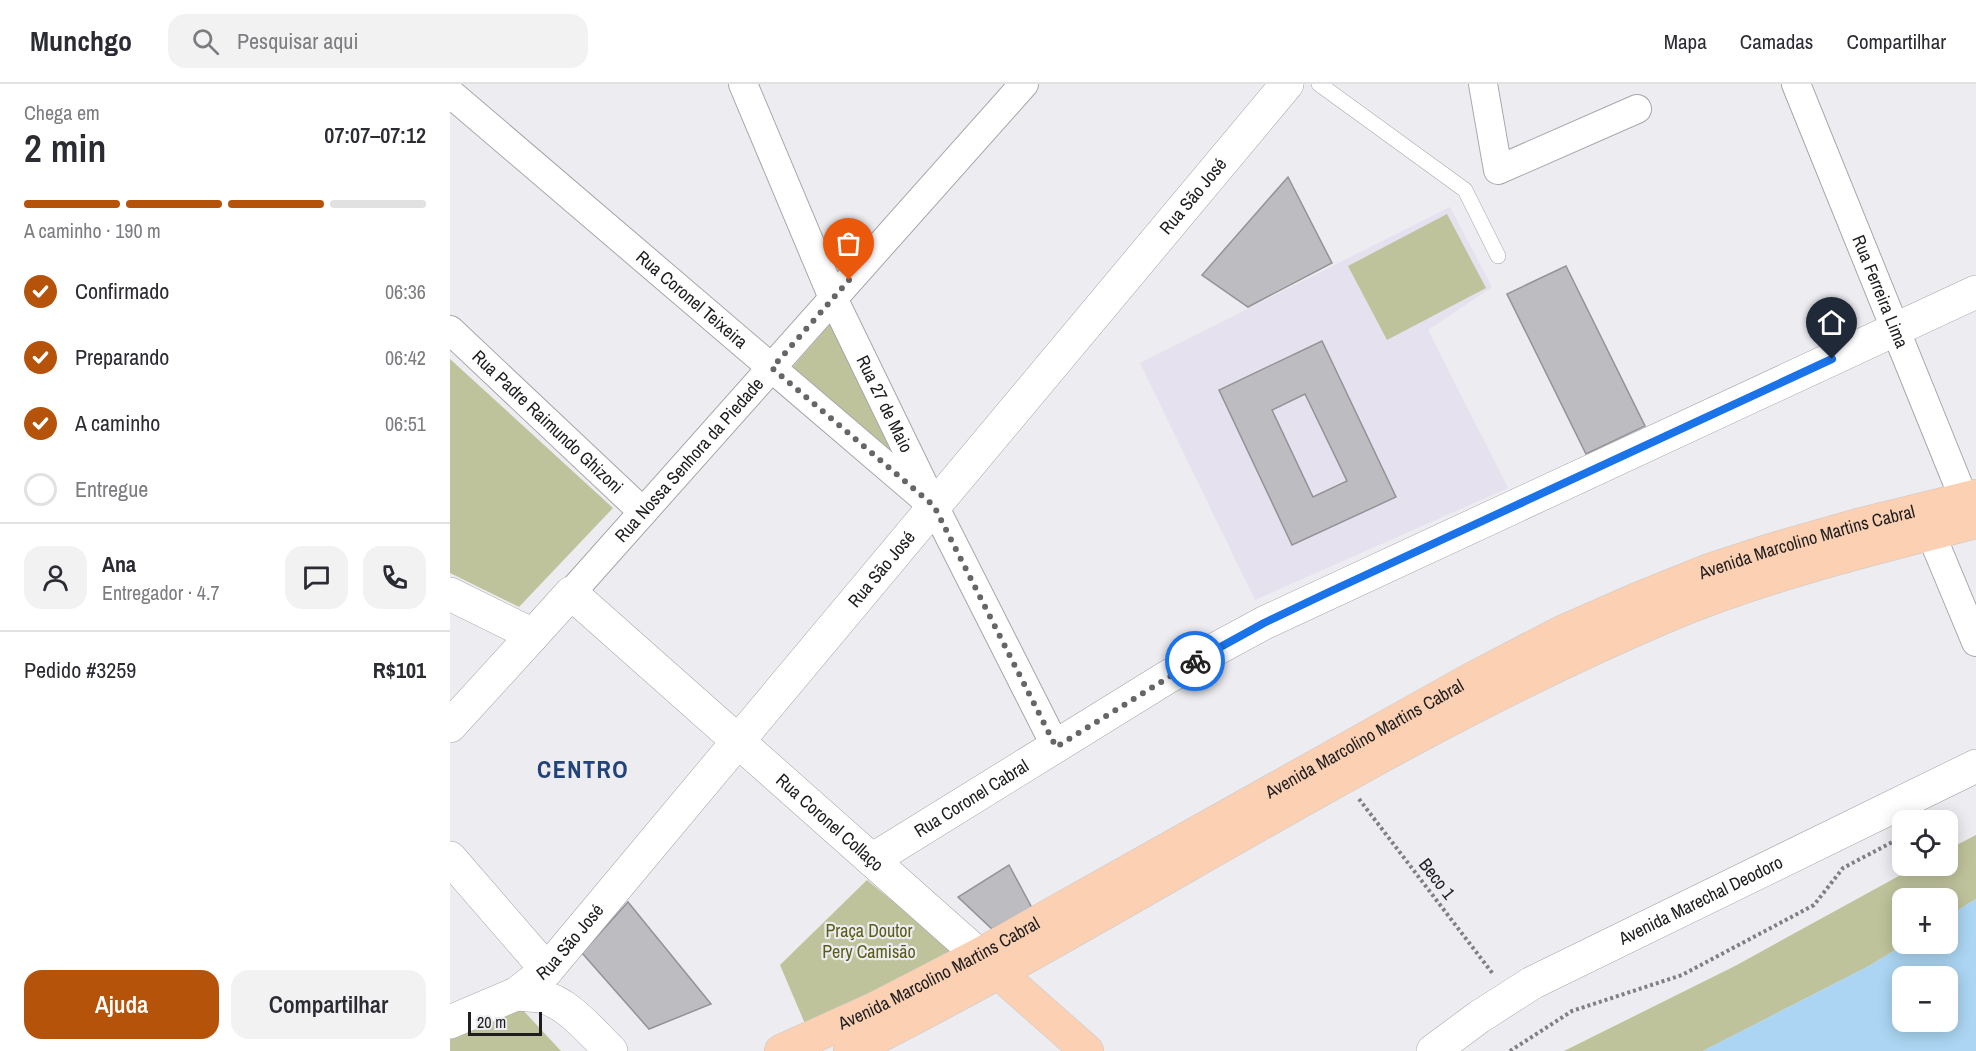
<!DOCTYPE html>
<html lang="pt">
<meta charset="utf-8">
<style>
:root{--surface:#fff;--page:#f2f2f3;--text:#2b2b33;--muted:#7c7c81;--line:#e1e1e2;--accent:#b45309}
body{margin:0;font-family:"Archivo Narrow",sans-serif;background:var(--page);color:var(--text);height:100vh;display:flex;flex-direction:column;font-size:22px;white-space:nowrap}
*{box-sizing:border-box;margin:0}
p{font-size:20px;color:var(--muted)}
.icon{flex:none;width:33px;height:33px;fill:none;stroke:currentColor;stroke-width:2;stroke-linecap:round;stroke-linejoin:round}
.map{position:relative;flex:1;overflow:hidden}
.details{display:flex;flex-direction:column;background:var(--surface);width:450px}
.details>*{flex:none}
.fabs{position:absolute;left:1442px;top:726px;display:grid;gap:12px}
.fabs a{display:grid;place-items:center;width:66px;height:66px;border-radius:12px;background:var(--surface);box-shadow:0 3px 15px #0003;font-size:30px}
.scale{position:absolute;left:18px;bottom:15px;width:74px;box-sizing:border-box;padding-left:6px;border:3px solid #1e1e20;border-top:0;font-size:16px;line-height:21px;white-space:nowrap;color:#1e1e20;-webkit-text-stroke:4px #edecf1;paint-order:stroke}
.pin{position:absolute;display:grid;place-items:center;width:51px;height:51px;color:#fff;margin:-62px -26px;border-radius:50% 50% 50% 0;rotate:-45deg;box-shadow:0 0 6px #0007}
.pin .icon{rotate:45deg}
.courier{position:absolute;display:grid;place-items:center;width:60px;height:60px;margin:-30px;border:4px solid #1a73e8;border-radius:50%;background:#fff;color:#222;box-shadow:0 2px 8px #0007}
.summary em{font-style:normal;font-weight:600}
.summary div{display:flex;flex-direction:column-reverse}
.summary{display:flex;align-items:center;justify-content:space-between;height:102px;padding:0 24px}
h1{font-size:39px;font-weight:600;line-height:45px}
.bar{display:grid;grid-template-columns:repeat(4,1fr);gap:9px 6px;align-content:center;height:72px;padding:0 24px}
.bar i{height:8px;border-radius:4px;background:var(--line)}
.bar .current{background:var(--accent)}
.bar p{grid-column:span 4}
.line{display:flex;align-items:center;gap:15px;padding:0 24px;border-top:2px solid var(--line)}
.line div{flex:1}
.round{display:grid;place-items:center;flex:none;width:63px;height:63px;border-radius:18px;background:var(--page)}
ol{padding:0 24px;list-style:none}
li{display:flex;align-items:center;gap:18px;height:66px}
li p{margin-inline-start:auto}
li .icon{padding:6px;border-radius:50%;background:var(--accent);color:#fff;stroke-width:4}
li:last-child{color:var(--muted)}
li i{width:33px;height:33px;border:3px solid var(--line);border-radius:50%}
.action{display:flex;gap:12px;margin-top:auto;padding:12px 24px}
.action a{flex:1;height:69px;border-radius:18px;background:var(--accent);color:#fff;font-size:24px;font-weight:600;line-height:69px;text-align:center}
.action a+a{background:var(--page);color:var(--text)}
header{display:flex;align-items:center;gap:36px;box-sizing:border-box;height:84px;padding:0 30px;background:var(--surface);border-bottom:2px solid var(--line)}
header strong{font-size:28px}
nav{display:flex;gap:33px;margin-inline-start:auto;font-size:21px}
.search{width:420px;height:54px;background:var(--page);display:flex;align-items:center;gap:15px;box-sizing:border-box;padding:0 21px;border-radius:18px;color:var(--muted);font-size:22px}
main{display:flex;flex:1;min-height:0}
.map>svg:first-child{display:block}
.built{fill:#e5e1ee}
.green{fill:#bfc39b}
.water{fill:#abd5f2;fill-rule:evenodd}
.building{fill:#bdbcc1;stroke:#939297;stroke-width:1.5;fill-rule:evenodd}
.lines{fill:none;stroke-linecap:round;stroke-linejoin:round}
.service-casing{stroke:#a7a6ab;stroke-width:16}
.minor-casing{stroke:#a7a6ab;stroke-width:30}
.tertiary-casing{stroke:#a7a6ab;stroke-width:34}
.secondary-casing{stroke:#a7a6ab;stroke-width:34}
.primary-casing{stroke:#c9c9c9;stroke-width:34}
.path{stroke:#807f83;stroke-width:4;stroke-dasharray:3 3;stroke-linecap:butt}
.service{stroke:#fff;stroke-width:15}
.minor{stroke:#fff;stroke-width:28}
.tertiary{stroke:#fff;stroke-width:33}
.secondary{stroke:#fff;stroke-width:33}
.primary{stroke:#fbd0b3;stroke-width:33}
.done{stroke:#666669;stroke-width:6;stroke-dasharray:0 10.8}
.route{stroke:#1a73e8;stroke-width:8}
.labels{text-anchor:middle;stroke-width:4.5;stroke-linejoin:round;paint-order:stroke}
.street-label{font-size:18px;fill:#1e1e20;stroke:#edecf1}
.park-label{font-size:18px;fill:#595d17;stroke:#edecf1}
.district-label{font-size:24px;font-weight:bold;letter-spacing:1.5px;fill:#214379;stroke:#edecf1}
</style>
<header>
<strong>Munchgo</strong>
<div class="search"><svg class="icon" aria-label="search" viewBox="0 0 24 24"><circle cx="10" cy="10" r="6"/><path d="M15 15l6 6"/></svg>Pesquisar aqui</div>
<nav><a>Mapa</a><a>Camadas</a><a>Compartilhar</a></nav>
</header>
<main>
<section class="details">
<div class="summary"><div><h1>2 min</h1><p>Chega em</p></div><em>07:07–07:12</em></div>
<div class="bar"><i class="current"></i><i class="current"></i><i class="current"></i><i></i><p>A caminho · 190 m</p></div>
<ol>
<li><svg class="icon" aria-label="check" viewBox="0 0 24 24"><path d="M5 12l5 5 9-10"/></svg>Confirmado<p>06:36</p></li>
<li><svg class="icon" aria-label="check" viewBox="0 0 24 24"><path d="M5 12l5 5 9-10"/></svg>Preparando<p>06:42</p></li>
<li><svg class="icon" aria-label="check" viewBox="0 0 24 24"><path d="M5 12l5 5 9-10"/></svg>A caminho<p>06:51</p></li>
<li><i></i>Entregue</li>
</ol>
<div class="line" style="height:108px"><a class="round"><svg class="icon" aria-label="person" viewBox="0 0 24 24"><circle cx="12" cy="8" r="4"/><path d="M4 21q1-7 8-7t8 7"/></svg></a><div><b>Ana</b><p>Entregador · 4.7</p></div><a class="round"><svg class="icon" aria-label="chat" viewBox="0 0 24 24"><path d="M4 5h16v11H9l-5 4z"/></svg></a><a class="round"><svg class="icon" aria-label="phone" viewBox="0 0 24 24"><path d="M5 4h4l2 5-3 2q2 4 5 5l2-3 5 2v4C11 20 4 13 5 4z"/></svg></a></div>
<div class="line" style="height:78px"><div>Pedido #3259</div><b>R$101</b></div>
<div class="action"><a>Ajuda</a><a>Compartilhar</a></div>
</section>
<div class="map">
<svg width="1526" height="967" viewBox="0 0 1526 967">
<rect width="100%" height="100%" fill="#edecf1"/>
<!-- built -->
<polygon class="built" points="1000,123 1042,203 978,246 1058,404 805,516 690,279"/>
<!-- green -->
<g class="green">
<polygon points="997,130 1036,204 937,256 898,182"/>
<polygon points="381,239 456,387 340,286"/>
<polygon points="0,275 163,424 69,523 0,489"/>
<polygon points="1526,751 1526,815 1497,833 1497,814 1452,814 1452,860 1455,860 1419,882 1253,967 1114,967 1285,882 1467,782 1497,782 1497,766"/>
<polygon points="417,796 502,866 356,942 330,881"/>
<polygon points="70,923 111,967 0,967 0,953"/>
</g>
<!-- water -->
<path class="water" d="M1526,815V967H1253L1419,882L1455,860H1497V833ZM1452,892H1497V938H1452Z"/>
<!-- building -->
<g class="building">
<polygon points="838,93 882,179 798,223 752,191"/>
<polygon points="1116,182 1195,342 1136,370 1057,210"/>
<path d="M872,257L946,413L842,461L769,306ZM855,310L897,397L863,413L822,326Z"/>
<polygon points="559,781 582,824 542,845 508,813"/>
<polygon points="178,818 261,920 199,945 132,869"/>
</g>
<g class="lines">
<!-- service casing -->
<g class="service-casing">
<polyline id="service" points="869,0 1015,106 1048,172"/>
</g>
<!-- minor casing -->
<g class="minor-casing">
<g id="minor">
<path id="s1" d="M293,0L383,214L484,422L606,663"/>
<polyline points="1033,0 1048,86 1187,25"/>
<path id="s2" d="M1346,0L1514,415"/>
<path id="s3" d="M0,9L475,415"/>
<path id="s4" d="M0,246L193,428"/>
<polyline points="1481,450 1526,558"/>
<path id="s5" d="M121,509L574,0"/>
</g>
</g>
<!-- tertiary casing -->
<g class="tertiary-casing">
<g id="tertiary">
<polyline points="0,642 83,551"/>
<polyline points="0,774 97,886"/>
<path id="s6" d="M422,776L716,594L766,565L814,539L1526,208"/>
<path d="M66,910C74,911 82,911 90,912C119,919 140,947 161,967"/>
<path id="s7" d="M0,938L66,910L97,886L837,0"/>
</g>
</g>
<!-- secondary casing -->
<g class="secondary-casing">
<g id="secondary">
<path id="s8" d="M0,510L83,551L121,509L529,871"/>
<path id="s9" d="M983,967L1029,933L1082,899L1526,682"/>
</g>
</g>
<!-- primary casing -->
<g class="primary-casing">
<g id="primary">
<polyline points="533,875 637,967"/>
<path id="s10" d="M331,967L426,924L529,871L1018,597L1112,548L1185,516L1257,487L1321,466L1408,441L1526,412"/>
<path d="M400,967C675,829 930,654 1214,533C1314,491 1421,465 1526,438"/>
</g>
</g>
<!-- path -->
<g class="path">
<polyline points="909,715 1043,890"/>
<polyline points="1060,967 1122,927 1232,891 1364,821 1393,784 1452,753"/>
</g>
<!-- service -->
<use href="#service" class="service"/>
<!-- minor -->
<use href="#minor" class="minor"/>
<!-- tertiary -->
<use href="#tertiary" class="tertiary"/>
<!-- secondary -->
<use href="#secondary" class="secondary"/>
<!-- primary -->
<use href="#primary" class="primary"/>
</g>
<g class="lines">
<!-- done -->
<polyline class="done" points="399,196 322,284 484,422 606,663 745,577"/>
<!-- route -->
<polyline class="route" points="745,577 814,539 879,508 1382,275"/>
</g>
<g class="labels">
<!-- street labels -->
<g class="street-label">
<text dy="6" stroke="none"><textPath href="#s7" startOffset="1119">Rua São José</textPath></text>
<text dy="6" stroke="none"><textPath href="#s2" startOffset="224">Rua Ferreira Lima</textPath></text>
<text dy="6" stroke="none"><textPath href="#s3" startOffset="318">Rua Coronel Teixeira</textPath></text>
<text dy="6" stroke="none"><textPath href="#s1" startOffset="350">Rua 27 de Maio</textPath></text>
<text dy="6" stroke="none"><textPath href="#s4" startOffset="134">Rua Padre Raimundo Ghizoni</textPath></text>
<text dy="6" stroke="none"><textPath href="#s5" startOffset="178">Rua Nossa Senhora da Piedade</textPath></text>
<text dy="6" stroke="none"><textPath href="#s10" startOffset="1148">Avenida Marcolino Martins Cabral</textPath></text>
<text dy="6" stroke="none"><textPath href="#s7" startOffset="633">Rua São José</textPath></text>
<text dy="6" stroke="none"><textPath href="#s10" startOffset="662">Avenida Marcolino Martins Cabral</textPath></text>
<text dy="6" stroke="none"><textPath href="#s6" startOffset="117">Rua Coronel Cabral</textPath></text>
<text dy="6" stroke="none"><textPath href="#s8" startOffset="495">Rua Coronel Collaço</textPath></text>
<text transform="translate(987 795) rotate(52)" y="6">Beco 1</text>
<text dy="6" stroke="none"><textPath href="#s9" startOffset="308">Avenida Marechal Deodoro</textPath></text>
<text dy="6" stroke="none"><textPath href="#s7" startOffset="147">Rua São José</textPath></text>
<text dy="6" stroke="none"><textPath href="#s10" startOffset="176">Avenida Marcolino Martins Cabral</textPath></text>
</g>
<!-- park labels -->
<g class="park-label">
<text x="419" y="853">Praça Doutor<tspan x="419" dy="21">Pery Camisão</tspan></text>
</g>
<!-- district labels -->
<g class="district-label">
<text x="133" y="694">CENTRO</text>
</g>
</g>
</svg>
<div class="fabs">
<a><svg class="icon" aria-label="locate" viewBox="0 0 24 24"><circle cx="12" cy="12" r="6"/><path d="M12 2v4M12 18v4M2 12h4M18 12h4"/></svg></a>
<a>+</a>
<a>−</a>
</div>
<div class="scale">20 m</div>
<div class="pin" style="left:399px;top:196px;background:#ea580c"><svg class="icon" aria-label="bag" viewBox="0 0 24 24"><path d="M5 8h14l-1 12H6zM9 8a3 3 0 0 1 6 0"/></svg></div>
<div class="pin" style="left:1382px;top:275px;background:#1f2937"><svg class="icon" aria-label="home" viewBox="0 0 24 24"><path d="M3 11l9-7 9 7M6 9v11h12V9"/></svg></div>
<div class="courier" style="left:745px;top:577px"><svg class="icon" aria-label="bike" viewBox="0 0 24 24"><circle cx="6" cy="16" r="4"/><circle cx="18" cy="16" r="4"/><path d="M6 16l4-8h5l3 8M10 8l3 8H6M13 5h3"/></svg></div>
</div>
</main>
